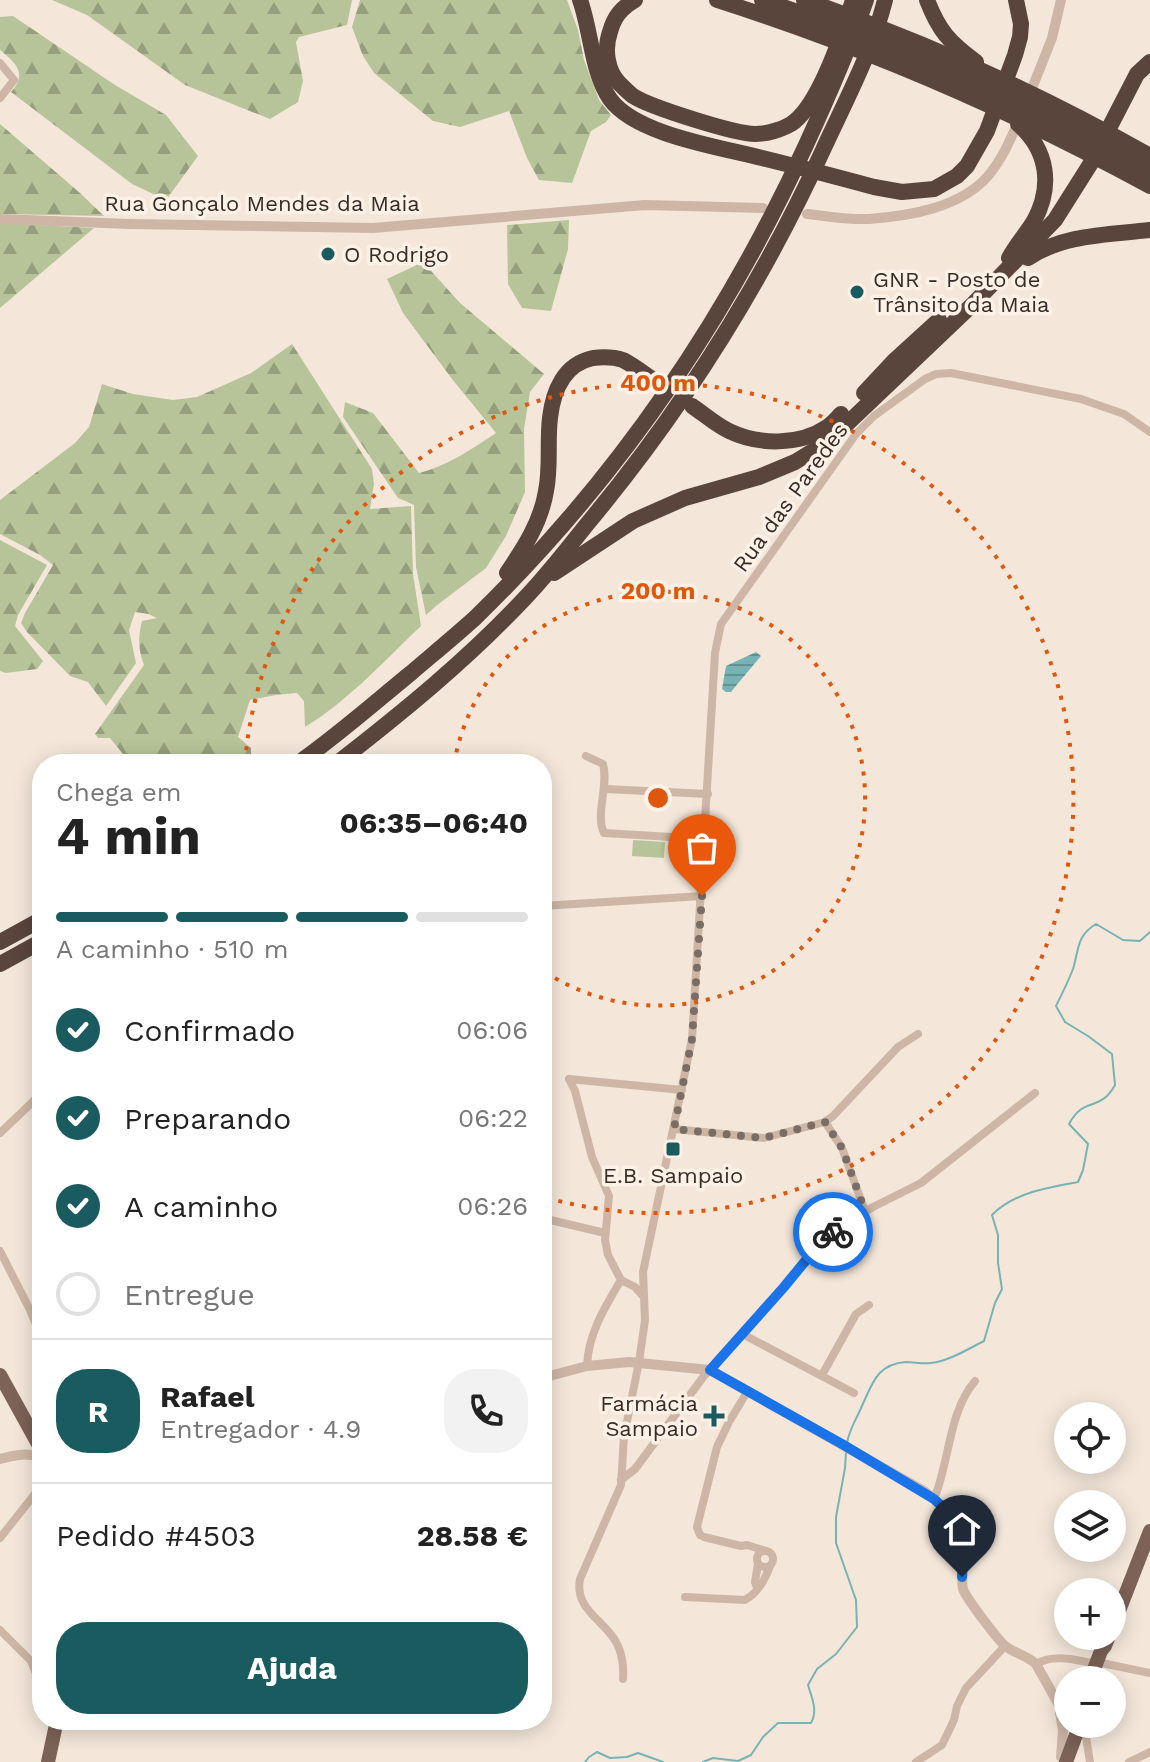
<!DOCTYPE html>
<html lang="pt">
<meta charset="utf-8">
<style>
:root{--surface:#fff;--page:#f2f2f2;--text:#222;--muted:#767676;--line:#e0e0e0;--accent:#195b5e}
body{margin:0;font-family:"Work Sans",sans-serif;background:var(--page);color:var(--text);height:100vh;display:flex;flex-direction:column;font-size:30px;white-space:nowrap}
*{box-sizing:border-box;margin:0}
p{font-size:26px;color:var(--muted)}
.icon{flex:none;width:44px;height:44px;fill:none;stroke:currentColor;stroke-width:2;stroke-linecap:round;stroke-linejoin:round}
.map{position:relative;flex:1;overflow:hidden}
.details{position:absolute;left:32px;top:754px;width:520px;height:976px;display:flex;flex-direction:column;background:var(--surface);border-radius:32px;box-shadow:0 4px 20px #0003}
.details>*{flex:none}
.buttons{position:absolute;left:1054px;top:1402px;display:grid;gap:16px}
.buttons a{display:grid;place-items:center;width:72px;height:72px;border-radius:50%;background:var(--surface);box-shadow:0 4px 20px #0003;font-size:40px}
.pin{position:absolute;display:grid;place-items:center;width:68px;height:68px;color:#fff;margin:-82px -34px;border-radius:50% 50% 50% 0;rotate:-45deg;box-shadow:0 0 8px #0007}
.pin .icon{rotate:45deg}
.courier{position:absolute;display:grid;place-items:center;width:80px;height:80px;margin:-40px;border:6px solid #1a73e8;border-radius:50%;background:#fff;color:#222;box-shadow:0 2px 10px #0007}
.head em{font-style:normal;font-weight:700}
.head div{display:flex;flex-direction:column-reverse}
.head{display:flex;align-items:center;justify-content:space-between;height:136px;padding:0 24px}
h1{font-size:52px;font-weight:700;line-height:60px}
.bar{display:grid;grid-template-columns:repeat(4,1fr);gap:12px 8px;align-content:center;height:96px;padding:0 24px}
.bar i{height:10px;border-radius:6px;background:var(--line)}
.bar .on{background:var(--accent)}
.bar p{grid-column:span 4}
.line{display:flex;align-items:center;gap:20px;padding:0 24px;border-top:2px solid var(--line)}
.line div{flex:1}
.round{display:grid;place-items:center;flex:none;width:84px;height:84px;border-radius:32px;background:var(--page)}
ol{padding:0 24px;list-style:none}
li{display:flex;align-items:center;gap:24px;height:88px}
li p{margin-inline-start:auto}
li .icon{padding:8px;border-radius:50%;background:var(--accent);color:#fff;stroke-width:4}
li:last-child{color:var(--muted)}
li i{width:44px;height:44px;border:4px solid var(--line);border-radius:50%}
.primary-button{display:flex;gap:16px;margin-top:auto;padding:16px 24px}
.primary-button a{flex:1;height:92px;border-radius:32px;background:var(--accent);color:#fff;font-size:32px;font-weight:700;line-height:92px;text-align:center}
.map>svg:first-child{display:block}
.green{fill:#b7c499}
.forest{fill:url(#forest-firs)}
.water{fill:url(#water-rules)}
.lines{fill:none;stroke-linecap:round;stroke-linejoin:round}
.stream{stroke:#77b3b4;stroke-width:2}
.minor{stroke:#cdb6a5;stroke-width:8}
.tertiary{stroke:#cdb6a5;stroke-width:10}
.primary{stroke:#7c6257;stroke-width:14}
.motorway{stroke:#5a453d;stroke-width:16}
.done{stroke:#7a6d66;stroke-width:8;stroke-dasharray:0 14.4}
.route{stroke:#1a73e8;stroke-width:10}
.ring{fill:none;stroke:#df570d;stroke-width:4;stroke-dasharray:4 8}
.poi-dot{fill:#195b5e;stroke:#fbf1e7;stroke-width:3}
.labels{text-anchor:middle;stroke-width:7;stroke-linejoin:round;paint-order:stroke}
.street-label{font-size:22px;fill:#382c27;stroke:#fbf1e7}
.poi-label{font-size:22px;fill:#382c27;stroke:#fbf1e7;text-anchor:start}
.centre{fill:#df570d;stroke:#fbf1e7;stroke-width:4}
.ring-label{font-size:24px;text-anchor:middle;font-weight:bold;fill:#df570d;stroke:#fbf1e7;stroke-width:7;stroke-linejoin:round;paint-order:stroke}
</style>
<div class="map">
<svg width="1150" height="1762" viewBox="0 0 1150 1762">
<defs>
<pattern id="forest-firs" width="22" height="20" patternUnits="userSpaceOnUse" patternTransform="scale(2)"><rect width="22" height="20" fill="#b7c499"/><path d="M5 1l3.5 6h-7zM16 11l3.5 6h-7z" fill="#969f7d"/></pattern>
<pattern id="water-rules" width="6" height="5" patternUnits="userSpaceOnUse" patternTransform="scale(2)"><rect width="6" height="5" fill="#77b3b4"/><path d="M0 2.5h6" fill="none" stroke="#639292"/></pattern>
</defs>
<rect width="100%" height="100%" fill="#f4e7da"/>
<!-- green -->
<polygon class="green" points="633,840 665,842 664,858 632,856"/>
<!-- forest -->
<g class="forest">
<polygon points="52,0 352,0 347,25 299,37 296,42 303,81 298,102 270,119 185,85 87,15"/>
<polygon points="360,0 567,0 578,30 584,60 599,100 611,115 606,122 591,131 572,183 539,180 527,158 509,111 460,127 433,121 374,73 363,56 352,27"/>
<path d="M13,16L115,85L166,115L198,156L166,200L132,184L11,92C28,74 16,63 0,50V17Z"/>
<polygon points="0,124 80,193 104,216 0,214"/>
<polygon points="569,220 568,249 551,311 522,308 508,284 507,225"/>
<polygon points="0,223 94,228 0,308"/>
<path d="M423,262L460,303L544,374L530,392L524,429L525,492L506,536L486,568L436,606L426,615L416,567L414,505L398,498L343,417L345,402L373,413L419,473C447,466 472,449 496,433L452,379L403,313L387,279Z"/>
<path d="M292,344L372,469L374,484L370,509L411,506L413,574L421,626C384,661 348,701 305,727L304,701L297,693L276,695L250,700L238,737L251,748V759L244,764H131L110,738H98L95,734L144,665C138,650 138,636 142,621L157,618L148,614L135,612L129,630L136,663L106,706L88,682L70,676L27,632L21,623L25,613L53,565L40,555L0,534V500L75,443L89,427L102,384L133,394L173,400L197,397L251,373Z"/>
<polygon points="0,540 47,565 18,615 15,626 43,661 37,669 6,673 0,671"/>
</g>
<!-- water -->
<polygon class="water" points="756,652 761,656 735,687 731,692 726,692 722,689 726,666"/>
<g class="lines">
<!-- stream -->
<g class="stream">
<path d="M847,1443C849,1430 856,1420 861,1408C872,1385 876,1364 906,1362C914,1362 923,1364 931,1363C949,1361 968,1349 984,1341L995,1303L1002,1289L998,1263V1235L992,1215C1013,1193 1049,1187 1078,1182L1083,1170L1088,1144L1069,1124C1082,1100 1093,1109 1107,1096C1110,1093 1113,1089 1115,1085L1112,1054L1088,1036L1065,1022L1056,1006C1062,994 1068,982 1073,969C1079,950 1076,936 1096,924L1123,940L1140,941L1150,932"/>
<polyline points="585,1762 589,1757 597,1752 610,1758 627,1757 638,1753 663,1762"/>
<path d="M703,1762L713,1758L738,1761L751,1755L763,1737L778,1723H811C818,1711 812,1698 808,1685L817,1669L836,1654L857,1627L856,1600L836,1543V1517L845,1468L846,1453"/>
</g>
<!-- minor -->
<g class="minor">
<polyline points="0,63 14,80 0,98"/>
<path d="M586,756L603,764C609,786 595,814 604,833L705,839"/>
<polyline points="605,789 708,794"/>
<polyline points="542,906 702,896"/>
<path d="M569,1079L575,1091L592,1157L609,1196L605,1240L608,1255L621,1280C605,1307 588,1334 587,1366"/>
<polyline points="569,1079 682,1090"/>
<polyline points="825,1122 842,1148 865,1211"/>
<polyline points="674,1129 764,1138 825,1122 833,1116 898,1047 918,1034"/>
<polyline points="0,1133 42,1093"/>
<polyline points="542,1218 605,1233"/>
<polyline points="0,1251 30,1310 42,1339"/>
<polyline points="621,1280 635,1287 643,1296"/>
<polyline points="743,1332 748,1337 854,1393"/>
<polyline points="822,1375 856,1314 869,1305"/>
<polyline points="747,1392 729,1422 717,1447 697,1527 700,1535 704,1537 741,1546 747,1545 766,1551"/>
<polyline points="621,1480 635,1469 704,1376 784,1287 829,1234 873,1207 921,1183 1035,1093"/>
<path d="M934,1499C950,1461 948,1413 975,1381"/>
<polyline points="0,1538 42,1485"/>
<circle cx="765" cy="1559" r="8"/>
<polyline points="757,1588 755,1582 758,1564"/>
<path d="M685,1597L745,1600C758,1593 765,1580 770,1566"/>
<polyline points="0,1630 31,1661 42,1689"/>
<polyline points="1097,1662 1150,1673"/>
<path d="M1036,1664C1053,1654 1073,1659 1092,1663"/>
<path d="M623,1679C624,1668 622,1652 616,1642C604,1620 574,1609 580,1579L621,1485L624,1436L639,1362L645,1320L643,1272L692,1039L715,653L721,624L856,434L874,416L925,379L936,374L951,373L1081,399L1124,414L1150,432"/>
<polyline points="1084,1724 1090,1762"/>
<polyline points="916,1762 942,1745 954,1720 957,1706 966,1688 1005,1646"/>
<polyline points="1129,1762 1150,1752"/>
</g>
<!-- tertiary -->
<g class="tertiary">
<polyline points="1029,96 1052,38 1061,0"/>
<path d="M807,214C827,216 849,220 869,219C909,216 960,208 988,176C1002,159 1010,141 1018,122"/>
<polyline points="0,219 130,224 373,228 645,205 763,208"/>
<path d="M542,1378L587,1366L629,1362L710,1370L924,1491C947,1508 964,1528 963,1558C963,1567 961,1579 963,1589C966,1598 996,1637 1004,1645C1013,1653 1027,1655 1036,1664L1068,1721"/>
<path d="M0,1459C15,1455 27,1452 42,1458"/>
<polyline points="1060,1713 1063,1730 1061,1757"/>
</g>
<!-- primary -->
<g class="primary">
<polyline points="0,1375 42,1451"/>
<polyline points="1112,1629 1150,1531"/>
<polyline points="1090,1680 1101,1651 1105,1646 1109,1636"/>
<polyline points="48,1762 57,1720"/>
<polyline points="1066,1762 1080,1724"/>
</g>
<!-- motorway -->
<g class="motorway">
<path d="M580,0C591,30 592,74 610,99C636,135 720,147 762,158C799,167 837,177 874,187L902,192L934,189L957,176L967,166L987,131L1015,55L1020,37L1021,24L1016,0"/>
<path d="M635,0C621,8 614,17 610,32C604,49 607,70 619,83C623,87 629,93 633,96C650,107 735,134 755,134C766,134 781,130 791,124C819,106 843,32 853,0"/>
<path d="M717,0C867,48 1011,110 1150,186"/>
<path d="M762,0C897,44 1025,104 1150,172"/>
<path d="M804,0C924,41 1040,94 1150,156"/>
<path d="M927,0C939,31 949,42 976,62"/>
<path d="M1009,258C1016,245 1026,234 1034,221C1053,186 1048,150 1018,124"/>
<path d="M1028,258C1064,234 1108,235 1150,230"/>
<polyline points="864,393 894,361 939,320"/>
<path d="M692,406C704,414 716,425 729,431C758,445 799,446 827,427C832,424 837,418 841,414"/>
<path d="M507,573C524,548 541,522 546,491C551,467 547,442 550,418C553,391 564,364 593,358C602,357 614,357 623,360C635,366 647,376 659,384"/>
<polyline points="554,573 633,521 685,498 759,477 795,462 829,441 972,305 1055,220 1091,163 1137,74 1150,62"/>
<path d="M297,764C337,736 373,704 411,673C432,655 454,637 475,618C614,483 725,322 806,145C828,97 849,50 866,0"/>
<path d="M336,764C403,712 468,659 526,597C548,574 568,548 588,523C683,409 761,285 823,150C845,102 872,52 885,0"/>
<polyline points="0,942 42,919"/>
<polyline points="0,964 42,941"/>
</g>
</g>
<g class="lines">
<!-- done -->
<polyline class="done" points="702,896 692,1039 674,1129 764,1138 825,1122 842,1148 865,1211 833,1232"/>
<!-- route -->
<path class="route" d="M833,1232L816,1248L784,1287L710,1370L842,1444L934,1499C964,1525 964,1540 962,1577"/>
</g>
<!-- distance rings -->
<g class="ring">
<path d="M454 764A207 207 0 1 1 542 970"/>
<path d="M245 762A415 415 0 1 1 544 1197"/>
</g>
<!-- markers -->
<g class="poi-dot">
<circle cx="328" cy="254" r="8"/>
<circle cx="857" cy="292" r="8"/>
<rect x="665" y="1141" width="16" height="16" rx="4"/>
<path d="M710 1404h8v8h8v8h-8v8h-8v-8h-8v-8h8z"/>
</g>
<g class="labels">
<!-- street labels -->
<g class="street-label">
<text x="262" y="211">Rua Gonçalo Mendes da Maia</text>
<text transform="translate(790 497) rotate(-54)" y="8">Rua das Paredes</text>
</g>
<!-- poi labels -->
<g class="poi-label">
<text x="344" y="262">O Rodrigo</text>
<text x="873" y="287">GNR - Posto de<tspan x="873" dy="25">Trânsito da Maia</tspan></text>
<text x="673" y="1183" text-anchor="middle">E.B. Sampaio</text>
<text x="698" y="1411" text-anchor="end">Farmácia<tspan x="698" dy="25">Sampaio</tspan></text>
</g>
</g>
<circle cx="658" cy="798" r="12" class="centre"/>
<g class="ring-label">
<text x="658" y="391">400 m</text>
<text x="658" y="599">200 m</text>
</g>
</svg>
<div class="buttons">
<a><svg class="icon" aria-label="locate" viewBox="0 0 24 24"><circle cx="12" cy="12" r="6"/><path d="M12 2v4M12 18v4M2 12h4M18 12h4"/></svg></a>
<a><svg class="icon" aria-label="layers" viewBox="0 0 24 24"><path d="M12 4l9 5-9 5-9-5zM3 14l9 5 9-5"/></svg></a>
<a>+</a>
<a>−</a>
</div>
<div class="pin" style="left:702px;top:896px;background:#ea580c"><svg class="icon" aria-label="bag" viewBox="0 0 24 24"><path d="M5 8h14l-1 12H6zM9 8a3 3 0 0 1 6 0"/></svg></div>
<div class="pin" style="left:962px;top:1577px;background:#1f2937"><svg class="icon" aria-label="home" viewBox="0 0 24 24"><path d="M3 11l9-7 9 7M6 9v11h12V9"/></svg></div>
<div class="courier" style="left:833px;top:1232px"><svg class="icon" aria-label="bike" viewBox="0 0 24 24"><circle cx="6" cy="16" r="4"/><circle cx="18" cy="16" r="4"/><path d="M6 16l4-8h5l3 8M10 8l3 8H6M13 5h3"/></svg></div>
<section class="details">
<div class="head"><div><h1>4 min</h1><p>Chega em</p></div><em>06:35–06:40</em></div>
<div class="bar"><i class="on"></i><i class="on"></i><i class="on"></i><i></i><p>A caminho · 510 m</p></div>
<ol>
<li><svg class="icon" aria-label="check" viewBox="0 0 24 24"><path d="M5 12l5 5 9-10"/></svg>Confirmado<p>06:06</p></li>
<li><svg class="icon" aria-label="check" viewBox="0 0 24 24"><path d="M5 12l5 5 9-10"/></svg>Preparando<p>06:22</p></li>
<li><svg class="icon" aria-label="check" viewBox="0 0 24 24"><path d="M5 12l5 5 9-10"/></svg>A caminho<p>06:26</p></li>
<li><i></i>Entregue</li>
</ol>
<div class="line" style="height:144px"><b class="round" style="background:var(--accent);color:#fff">R</b><div><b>Rafael</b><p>Entregador · 4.9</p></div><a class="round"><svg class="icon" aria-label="phone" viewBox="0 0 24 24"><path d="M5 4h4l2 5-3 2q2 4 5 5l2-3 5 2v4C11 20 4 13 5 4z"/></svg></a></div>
<div class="line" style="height:104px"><div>Pedido #4503</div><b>28.58 €</b></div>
<div class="primary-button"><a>Ajuda</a></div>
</section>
</div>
